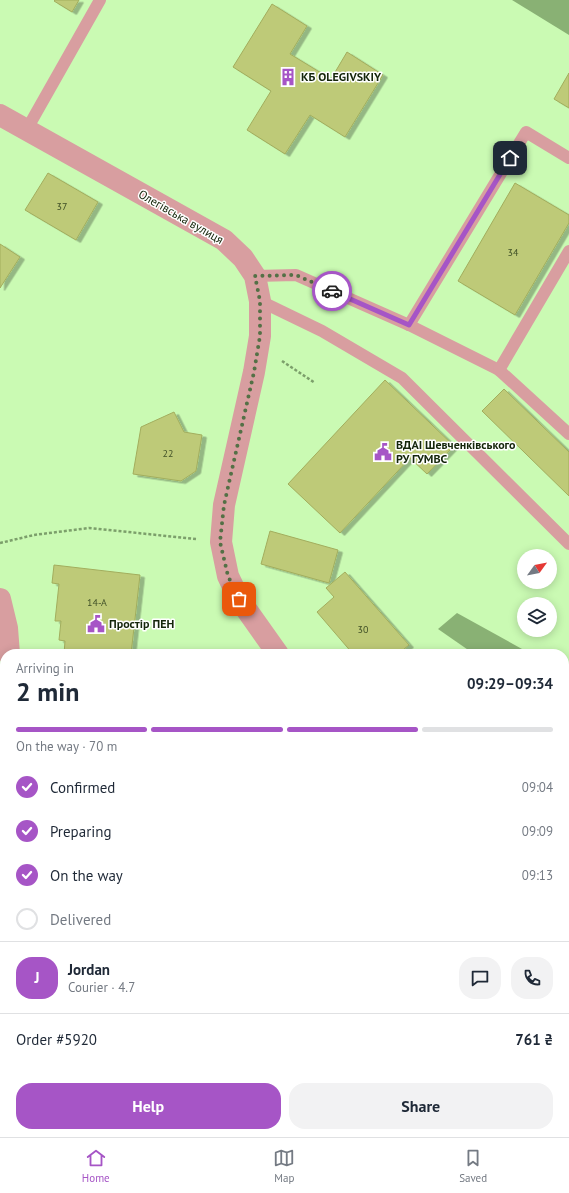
<!DOCTYPE html>
<meta charset="utf-8">
<style>
:root{--surface:#fff;--page:#f2f2f3;--text:#1f2937;--muted:#747a83;--line:#e0e1e3;--accent:#a655c6}
body{margin:0;font-family:"PT Sans",sans-serif;background:var(--page);color:var(--text);height:100vh;display:flex;flex-direction:column;font-size:15px;white-space:nowrap}
*{box-sizing:border-box;margin:0}
p{font-size:13px;color:var(--muted)}
.icon{flex:none;width:22px;height:22px;fill:none;stroke:currentColor;stroke-width:2;stroke-linecap:round;stroke-linejoin:round}
.map{position:relative;flex:1;overflow:hidden}
.details{position:absolute;left:0px;top:649px;width:569px;height:488px;display:flex;flex-direction:column;background:var(--surface);border-radius:16px 16px 0 0;box-shadow:0 2px 10px #0003}
.details>*{flex:none}
.needle{width:26px;rotate:57deg}
.controls{position:absolute;left:517px;top:549px;display:grid;gap:8px}
.controls a{display:grid;place-items:center;width:40px;height:40px;border-radius:50%;background:var(--surface);box-shadow:0 2px 10px #0003;font-size:20px}
.pin{position:absolute;display:grid;place-items:center;width:34px;height:34px;color:#fff;margin:-17px;border-radius:8px;box-shadow:0 2px 6px #0006}
.courier{position:absolute;display:grid;place-items:center;width:40px;height:40px;margin:-20px;border:3px solid #a655c6;border-radius:50%;background:#fff;color:#222;box-shadow:0 1px 5px #0007}
.summary em{font-style:normal;font-weight:700}
.summary div{display:flex;flex-direction:column-reverse}
.summary{display:flex;align-items:center;justify-content:space-between;height:68px;padding:0 16px}
h1{font-size:26px;font-weight:700;line-height:30px}
.bar{display:grid;grid-template-columns:repeat(4,1fr);gap:6px 4px;align-content:center;height:48px;padding:0 16px}
.bar i{height:5px;border-radius:3px;background:var(--line)}
.bar .current{background:var(--accent)}
.bar p{grid-column:span 4}
.line{display:flex;align-items:center;gap:10px;padding:0 16px;border-top:1px solid var(--line)}
.line div{flex:1}
.round{display:grid;place-items:center;flex:none;width:42px;height:42px;border-radius:16px;background:var(--page)}
ol{padding:0 16px;list-style:none}
li{display:flex;align-items:center;gap:12px;height:44px}
li p{margin-inline-start:auto}
li .icon{padding:4px;border-radius:50%;background:var(--accent);color:#fff;stroke-width:4}
li:last-child{color:var(--muted)}
li i{width:22px;height:22px;border:2px solid var(--line);border-radius:50%}
.primary-button{display:flex;gap:8px;margin-top:auto;padding:8px 16px}
.primary-button a{flex:1;height:46px;border-radius:16px;background:var(--accent);color:#fff;font-size:16px;font-weight:700;line-height:46px;text-align:center}
.primary-button a+a{background:var(--page);color:var(--text)}
.tabs{display:flex;justify-content:space-around;align-items:center;height:56px;border-top:1px solid var(--line);background:var(--surface);font-size:11px;color:var(--muted)}
.tabs a{display:grid;justify-items:center;gap:2px}
.tabs .current{color:var(--accent)}
.map>svg:first-child{display:block}
.forest{fill:#89b174}
.building{fill:#beca78;stroke:#a2ad5d;filter:url(#shadow)}
.lines{fill:none;stroke-linecap:round;stroke-linejoin:round}
.path{stroke:#7c9f6b;stroke-width:2.5;stroke-dasharray:3 2;stroke-linecap:butt}
.service{stroke:#d89ea0;stroke-width:12}
.minor{stroke:#d89ea0;stroke-width:22}
.done{stroke:#547046;stroke-width:4;stroke-dasharray:0 7.2}
.route{stroke:#a655c6;stroke-width:5}
.labels{text-anchor:middle;stroke-width:3;stroke-linejoin:round;paint-order:stroke}
.number-label{font-size:10px;fill:#3f4f26}
.poi-label{font-size:12px;font-weight:bold;fill:#15260b;stroke:#fff;text-anchor:start}
.street-label{font-size:12px;fill:#15260b;stroke:#fff}
</style>
<div class="map">
<svg width="569" height="1137" viewBox="0 0 569 1137">
<defs>
<filter id="shadow"><feDropShadow dx="4.5" dy="2.5" stdDeviation="0" flood-color="#0004"/></filter>
</defs>
<rect width="100%" height="100%" fill="#cafab3"/>
<!-- forest -->
<g class="forest">
<polygon points="512,0 569,0 569,35"/>
<polygon points="457,613 531,654 474,654 438,629"/>
<polygon points="564,677 569,683 569,753 564,744"/>
<polygon points="5,903 5,1132 459,1132 459,1137 0,1137 0,923"/>
</g>
<!-- building -->
<g class="building">
<polygon points="55,0 79,0 72,12 54,1"/>
<polygon points="272,4 307,26 290,54 331,79 347,52 383,75 345,137 310,115 285,154 247,130 271,91 233,67"/>
<polygon points="569,73 569,108 554,99"/>
<polygon points="48,173 98,202 76,240 25,210"/>
<polygon points="515,183 569,215 569,223 515,315 458,281"/>
<polygon points="0,244 20,257 0,288"/>
<polygon points="385,380 454,446 427,474 410,458 340,533 288,484"/>
<polygon points="504,389 569,452 569,496 482,411"/>
<polygon points="174,412 184,432 202,435 196,471 181,481 133,474 141,427"/>
<polygon points="270,531 338,550 329,583 261,564"/>
<polygon points="54,565 140,575 131,654 64,654 65,641 59,640 61,621 55,621 59,584 52,583"/>
<polygon points="345,572 409,645 398,654 353,654 317,612 334,597 326,588"/>
<polygon points="564,810 569,816 569,866 564,870"/>
<polygon points="569,918 569,951 564,945 564,922"/>
<rect x="564" y="1069" width="5" height="36"/>
</g>
<g class="lines">
<!-- path -->
<g class="path">
<polyline points="282,361 315,383"/>
<polyline points="0,543 34,535 89,528 196,539"/>
</g>
<!-- service -->
<g class="service">
<polyline points="27,129 100,0"/>
<polyline points="255,276 296,275 409,325 499,370 569,434"/>
<polyline points="260,301 322,331 402,378 569,544"/>
<polyline points="409,325 526,132 569,158"/>
<polyline points="499,370 569,251"/>
</g>
<!-- minor -->
<g class="minor">
<polyline points="0,115 224,240 243,258 255,276 260,301 260,336 254,372 224,505 221,542 228,576 239,599 278,654"/>
<polyline points="0,599 7,628 9,654"/>
<polyline points="0,830 5,800"/>
<polyline points="564,999 569,1008"/>
</g>
</g>
<g class="lines">
<!-- done -->
<polyline class="done" points="239,599 228,576 220,542 224,505 254,372 260,336 260,301 255,276 296,275 332,291"/>
<!-- route -->
<polyline class="route" points="332,291 409,325 510,158"/>
</g>
<!-- icons -->
<defs>
<g id="building-bare" transform="scale(1.38)"><path d="M-4-6H4V6H1V3H-1V6H-4ZM-2.5-4.3h1.7v1.8h-1.7ZM.8-4.3h1.7v1.8H.8ZM-2.5-1h1.7V.8h-1.7ZM.8-1h1.7V.8H.8Z" fill="#a655c6" stroke="#fff" stroke-width="2.5" paint-order="stroke"/></g>
<g id="civic-bare" transform="scale(1.38)"><path d="M-.6-6.5H3V-4.5H.6V-3L4-1V1h2V6H-6V1h2V-1L-.6-3ZM-1.2 2.5V6h2.4V2.5Z" fill="#a655c6" stroke="#fff" stroke-width="2.5" paint-order="stroke"/></g>
</defs>
<g fill-rule="evenodd">
<use href="#building-bare" x="288" y="77"/>
<use href="#civic-bare" x="383" y="452"/>
<use href="#civic-bare" x="96" y="624"/>
</g>
<g class="labels">
<!-- number labels -->
<g class="number-label">
<text x="62" y="210">37</text>
<text x="513" y="256">34</text>
<text x="168" y="457">22</text>
<text x="97" y="606">14-А</text>
<text x="363" y="633">30</text>
</g>
<!-- poi labels -->
<g class="poi-label">
<text x="301" y="81">КБ OLEGIVSKIY</text>
<text x="396" y="449">ВДАІ Шевченківського<tspan x="396" dy="14">РУ ГУМВС</tspan></text>
<text x="109" y="628">Простір ПЕН</text>
</g>
<!-- street labels -->
<g class="street-label">
<text transform="translate(181 217) rotate(30)" y="4">Олегівська вулиця</text>
</g>
</g>
</svg>
<div class="controls">
<a><svg class="needle" viewBox="-14 -14 28 28"><path d="M0-13l5 13h-10z" fill="#e53935"/><path d="M0 13l5-13h-10z" fill="#747a83"/></svg></a>
<a><svg class="icon" aria-label="layers" viewBox="0 0 24 24"><path d="M12 4l9 5-9 5-9-5zM3 14l9 5 9-5"/></svg></a>
</div>
<div class="pin" style="left:239px;top:599px;background:#ea580c"><svg class="icon" aria-label="bag" viewBox="0 0 24 24"><path d="M5 8h14l-1 12H6zM9 8a3 3 0 0 1 6 0"/></svg></div>
<div class="pin" style="left:510px;top:158px;background:#1f2937"><svg class="icon" aria-label="home" viewBox="0 0 24 24"><path d="M3 11l9-7 9 7M6 9v11h12V9"/></svg></div>
<div class="courier" style="left:332px;top:291px"><svg class="icon" aria-label="car" viewBox="0 0 24 24"><path d="M5 17H2v-5l4-1 3-4h7l3 4 3 1v5h-3M9 17h6M6 11h13"/><circle cx="7" cy="17" r="2"/><circle cx="17" cy="17" r="2"/></svg></div>
<section class="details">
<div class="summary"><div><h1>2 min</h1><p>Arriving in</p></div><em>09:29–09:34</em></div>
<div class="bar"><i class="current"></i><i class="current"></i><i class="current"></i><i></i><p>On the way · 70 m</p></div>
<ol>
<li><svg class="icon" aria-label="check" viewBox="0 0 24 24"><path d="M5 12l5 5 9-10"/></svg>Confirmed<p>09:04</p></li>
<li><svg class="icon" aria-label="check" viewBox="0 0 24 24"><path d="M5 12l5 5 9-10"/></svg>Preparing<p>09:09</p></li>
<li><svg class="icon" aria-label="check" viewBox="0 0 24 24"><path d="M5 12l5 5 9-10"/></svg>On the way<p>09:13</p></li>
<li><i></i>Delivered</li>
</ol>
<div class="line" style="height:72px"><b class="round" style="background:var(--accent);color:#fff">J</b><div><b>Jordan</b><p>Courier · 4.7</p></div><a class="round"><svg class="icon" aria-label="chat" viewBox="0 0 24 24"><path d="M4 5h16v11H9l-5 4z"/></svg></a><a class="round"><svg class="icon" aria-label="phone" viewBox="0 0 24 24"><path d="M5 4h4l2 5-3 2q2 4 5 5l2-3 5 2v4C11 20 4 13 5 4z"/></svg></a></div>
<div class="line" style="height:52px"><div>Order #5920</div><b>761 ₴</b></div>
<div class="primary-button"><a>Help</a><a>Share</a></div>
</section>
</div>
<nav class="tabs">
<a class="current"><svg class="icon" aria-label="home" viewBox="0 0 24 24"><path d="M3 11l9-7 9 7M6 9v11h12V9"/></svg>Home</a>
<a><svg class="icon" aria-label="map" viewBox="0 0 24 24"><path d="M3 6l6-2 6 2 6-2v14l-6 2-6-2-6 2zM9 4v14M15 6v14"/></svg>Map</a>
<a><svg class="icon" aria-label="saved" viewBox="0 0 24 24"><path d="M7 4h10v16l-5-4-5 4z"/></svg>Saved</a>
</nav>
